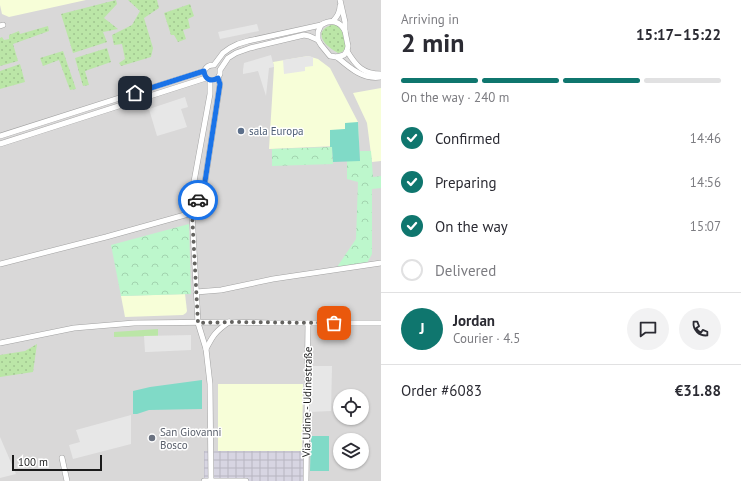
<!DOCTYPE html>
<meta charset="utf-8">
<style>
:root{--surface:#fff;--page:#f2f2f3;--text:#2b2b33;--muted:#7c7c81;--line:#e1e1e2;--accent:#0f766e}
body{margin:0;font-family:"PT Sans",sans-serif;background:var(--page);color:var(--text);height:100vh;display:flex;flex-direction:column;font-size:15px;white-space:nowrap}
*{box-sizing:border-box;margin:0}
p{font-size:13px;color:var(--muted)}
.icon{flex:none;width:22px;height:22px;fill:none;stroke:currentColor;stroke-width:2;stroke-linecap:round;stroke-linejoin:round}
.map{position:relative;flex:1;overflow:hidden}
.sheet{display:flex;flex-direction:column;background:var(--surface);width:360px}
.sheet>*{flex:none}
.tools{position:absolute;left:333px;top:389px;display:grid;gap:8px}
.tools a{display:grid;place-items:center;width:36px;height:36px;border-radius:50%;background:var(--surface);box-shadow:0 1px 3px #0004;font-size:20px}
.scale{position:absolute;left:12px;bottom:10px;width:90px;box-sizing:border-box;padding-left:4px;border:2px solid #1b1b1b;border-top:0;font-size:11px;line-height:14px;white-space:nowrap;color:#1b1b1b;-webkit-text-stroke:3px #fff;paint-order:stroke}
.pin{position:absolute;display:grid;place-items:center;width:34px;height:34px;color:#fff;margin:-17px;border-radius:8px;box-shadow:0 2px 6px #0006}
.courier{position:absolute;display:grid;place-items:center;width:40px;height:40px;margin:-20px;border:3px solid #1a73e8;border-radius:50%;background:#fff;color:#222;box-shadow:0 1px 5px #0007}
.overview em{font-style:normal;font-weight:600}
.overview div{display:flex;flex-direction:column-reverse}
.overview{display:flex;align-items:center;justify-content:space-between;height:68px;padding:0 20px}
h1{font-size:26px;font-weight:600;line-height:30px}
.bar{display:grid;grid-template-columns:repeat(4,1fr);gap:6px 4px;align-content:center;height:48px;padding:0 20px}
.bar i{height:5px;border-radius:3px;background:var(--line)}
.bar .selected{background:var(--accent)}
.bar p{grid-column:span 4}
.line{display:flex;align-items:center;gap:10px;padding:0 20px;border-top:1px solid var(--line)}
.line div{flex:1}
.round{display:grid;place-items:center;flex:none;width:42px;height:42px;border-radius:21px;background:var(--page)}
ol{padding:0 20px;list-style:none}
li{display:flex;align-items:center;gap:12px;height:44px}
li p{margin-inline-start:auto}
li .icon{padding:4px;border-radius:50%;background:var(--accent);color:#fff;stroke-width:4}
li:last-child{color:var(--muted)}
li i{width:22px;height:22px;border:2px solid var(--line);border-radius:50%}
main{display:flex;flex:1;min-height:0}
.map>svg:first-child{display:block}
.residential{fill:#d9d8d8;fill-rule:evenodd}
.education{fill:#f7fed8}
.grass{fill:url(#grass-dots)}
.park{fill:url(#park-crowns)}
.garden{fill:#bbe6a7}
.pitch{fill:#80dac7}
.parking{fill:#e7e7e7}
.plaza{fill:url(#plaza-grid)}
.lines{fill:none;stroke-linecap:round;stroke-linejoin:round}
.street-casing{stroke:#a2a2a2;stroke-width:6}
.street{stroke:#fff;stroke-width:5}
.done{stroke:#646360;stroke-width:4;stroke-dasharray:0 7.2}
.route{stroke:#1a73e8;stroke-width:5}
.service-dot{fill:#5c6f8a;stroke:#fff;stroke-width:1.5}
.worship-dot{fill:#6b7280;stroke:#fff;stroke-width:1.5}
.labels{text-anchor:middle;stroke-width:3;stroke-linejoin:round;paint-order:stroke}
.service-label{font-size:11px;fill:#4e5e75;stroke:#fff;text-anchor:start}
.street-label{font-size:11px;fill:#1b1b1b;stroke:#fff}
.worship-label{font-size:11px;fill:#5b616d;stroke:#fff;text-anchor:start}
</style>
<main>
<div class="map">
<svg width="381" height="481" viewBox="0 0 381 481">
<defs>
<pattern id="grass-dots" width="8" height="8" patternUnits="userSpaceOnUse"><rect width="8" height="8" fill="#bbe6a7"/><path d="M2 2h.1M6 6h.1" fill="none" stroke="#a0c58f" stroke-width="1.8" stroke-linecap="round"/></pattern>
<pattern id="park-crowns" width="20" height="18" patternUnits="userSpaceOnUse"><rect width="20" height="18" fill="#bdf7cc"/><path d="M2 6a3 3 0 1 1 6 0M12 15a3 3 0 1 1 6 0" fill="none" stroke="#a2d3af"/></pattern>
<pattern id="plaza-grid" width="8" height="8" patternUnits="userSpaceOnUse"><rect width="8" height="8" fill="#d7d5e2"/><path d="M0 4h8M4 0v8" fill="none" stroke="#b8b6c1"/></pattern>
</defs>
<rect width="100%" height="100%" fill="#eceae0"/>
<!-- residential -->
<path class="residential" d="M0,0H381V481H0ZM340,396H362V418H340ZM340,440H362V462H340Z"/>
<!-- education -->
<g class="education">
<polygon points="0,0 86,0 9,17 2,14 0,5"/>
<polygon points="308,56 318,59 330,68 358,122 359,145 269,149 274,67 273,62"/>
<polygon points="381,88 381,161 372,162 367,123 353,93"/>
<polygon points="185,294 187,311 186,313 183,315 125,317 121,296"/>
<polygon points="218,384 303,384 302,451 218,452"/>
</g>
<!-- grass -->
<g class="grass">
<polygon points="116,0 117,4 104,18 118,29 103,32 107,42 73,53 61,14"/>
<polygon points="128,0 157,0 159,8 144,18 153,48 151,57 121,66 119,63 125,59 122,44 114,45 112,35 132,25 140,11"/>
<polygon points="190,4 194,16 188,19 190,28 183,30 186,39 178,42 174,35 171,35 164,13"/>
<path d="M335,24C344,29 346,39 345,49L342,52L338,53C333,50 325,45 323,40C318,30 327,26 335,24Z"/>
<polygon points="48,26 49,31 13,44 18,61 0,66 0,38 2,37 4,40 9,39 9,35 19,31 20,34"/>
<polygon points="107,48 111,62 85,71 89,85 83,86 75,58"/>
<polygon points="63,51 76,89 70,90 59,60 43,66 40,58"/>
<polygon points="20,64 25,82 0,89 0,71"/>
<polygon points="37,344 33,372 0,377 0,355 25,351"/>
</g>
<!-- park -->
<g class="park">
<polygon points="332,147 333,164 272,166 272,149"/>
<polygon points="360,151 371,151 373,177 381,176 381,188 372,189 372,254 367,263 337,267 356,239 358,182 347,179 347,161 360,161"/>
<polygon points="189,224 191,294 121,296 111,245"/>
</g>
<!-- garden -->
<polygon class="garden" points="158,329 158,336 114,337 114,332"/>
<!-- pitch -->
<g class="pitch">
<polygon points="358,122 360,161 333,162 332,147 330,147 330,130 345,129 345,123"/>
<polygon points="202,380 202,409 149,410 137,414 133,414 133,391 150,387"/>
<polygon points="311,436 329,436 329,471 310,471"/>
</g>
<!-- parking -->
<g class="parking">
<polygon points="257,24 259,31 220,39 218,32"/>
<polygon points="271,55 274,67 269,68 266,96 258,71 243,74 243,70 244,63"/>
<polygon points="308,56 313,57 313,66 305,67 305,71 284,74 283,60"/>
<polygon points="185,97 188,107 181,109 187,127 157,136 149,109"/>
<polygon points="191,335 191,350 148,352 145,352 144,336"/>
<polygon points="309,366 332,366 331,411 309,412"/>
<polygon points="131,415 131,444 73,459 69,445 80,442 76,430"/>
<polygon points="0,437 16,474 0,478"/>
</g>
<!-- plaza -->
<rect class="plaza" x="204" y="451" width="105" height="30"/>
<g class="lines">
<!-- street casing -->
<g class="street-casing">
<g id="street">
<polyline points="340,0 345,22 345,31 348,46 347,51"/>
<path d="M333,21C338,16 340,12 340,6"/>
<polyline points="321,25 318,32 318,40 321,45 330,56 337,57 344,55 347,51"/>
<polyline points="0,26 3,25"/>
<path d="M347,51C356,66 363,74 381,74"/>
<path d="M337,57C350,68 363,80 381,77"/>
<polyline points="210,80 210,94 193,187 192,213 198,323 206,349 210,384 211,481"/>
<path d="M0,136L204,71C207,66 209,65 214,65L223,53L230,48L238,44L248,41L321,25C331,19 340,21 345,31"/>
<polyline points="0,144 206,78"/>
<polyline points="193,210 204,188 220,84 218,78 220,74 220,70 228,58 236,53 250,48 304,35 309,36 318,40"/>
<polyline points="0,264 106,237 192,213"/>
<polyline points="196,292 221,290 273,279 381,263"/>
<polyline points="0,343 74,328 134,323 230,322 269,323 381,323"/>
<path d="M206,349C213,335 216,331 229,322"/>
<polyline points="62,458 67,481"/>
<polyline points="204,481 246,481"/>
<polyline points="306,481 308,323"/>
</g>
</g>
<!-- street -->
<use href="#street" class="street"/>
</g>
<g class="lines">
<!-- done -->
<polyline class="done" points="198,200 192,213 198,323 230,322 334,323"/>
<!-- route -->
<path class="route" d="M135,93L204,71C205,80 211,82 218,78L220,84L204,188L198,200"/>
</g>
<!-- markers -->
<circle class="service-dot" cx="241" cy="131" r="4"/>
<circle class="worship-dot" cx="152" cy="438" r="4"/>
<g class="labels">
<!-- service labels -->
<g class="service-label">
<text x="249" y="135">sala Europa</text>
</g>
<!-- street labels -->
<g class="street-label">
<text transform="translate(307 402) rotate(-89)" y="4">Via Udine - Udinestraße</text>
</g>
<!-- worship labels -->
<g class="worship-label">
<text x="160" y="436">San Giovanni<tspan x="160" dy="13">Bosco</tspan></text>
</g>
</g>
</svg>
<div class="tools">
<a><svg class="icon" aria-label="locate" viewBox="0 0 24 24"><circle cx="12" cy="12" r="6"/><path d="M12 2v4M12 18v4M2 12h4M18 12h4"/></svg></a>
<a><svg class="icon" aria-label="layers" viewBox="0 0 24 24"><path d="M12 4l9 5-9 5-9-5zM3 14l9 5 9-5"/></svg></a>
</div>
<div class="scale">100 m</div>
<div class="pin" style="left:334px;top:323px;background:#ea580c"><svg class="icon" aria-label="bag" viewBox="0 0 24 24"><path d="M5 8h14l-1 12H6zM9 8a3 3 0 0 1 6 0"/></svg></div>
<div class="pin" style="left:135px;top:93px;background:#1f2937"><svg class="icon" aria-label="home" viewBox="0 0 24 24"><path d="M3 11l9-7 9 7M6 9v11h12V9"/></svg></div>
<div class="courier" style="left:198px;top:200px"><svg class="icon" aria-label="car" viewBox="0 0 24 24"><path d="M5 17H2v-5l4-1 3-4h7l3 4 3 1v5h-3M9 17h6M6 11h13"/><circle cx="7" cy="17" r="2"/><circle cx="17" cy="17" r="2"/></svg></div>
</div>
<section class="sheet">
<div class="overview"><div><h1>2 min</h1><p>Arriving in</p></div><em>15:17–15:22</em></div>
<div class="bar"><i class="selected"></i><i class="selected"></i><i class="selected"></i><i></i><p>On the way · 240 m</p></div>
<ol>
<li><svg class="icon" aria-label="check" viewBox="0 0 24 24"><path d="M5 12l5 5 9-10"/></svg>Confirmed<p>14:46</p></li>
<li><svg class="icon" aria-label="check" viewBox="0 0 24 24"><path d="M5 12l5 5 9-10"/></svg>Preparing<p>14:56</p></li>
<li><svg class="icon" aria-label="check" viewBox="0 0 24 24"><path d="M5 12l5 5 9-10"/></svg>On the way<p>15:07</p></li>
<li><i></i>Delivered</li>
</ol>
<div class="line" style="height:72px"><b class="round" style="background:var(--accent);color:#fff">J</b><div><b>Jordan</b><p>Courier · 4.5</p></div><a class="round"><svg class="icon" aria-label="chat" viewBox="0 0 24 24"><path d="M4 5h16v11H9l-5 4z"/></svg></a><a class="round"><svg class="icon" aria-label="phone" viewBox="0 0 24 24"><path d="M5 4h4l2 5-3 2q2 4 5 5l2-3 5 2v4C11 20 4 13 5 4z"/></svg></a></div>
<div class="line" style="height:52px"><div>Order #6083</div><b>€31.88</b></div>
</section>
</main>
